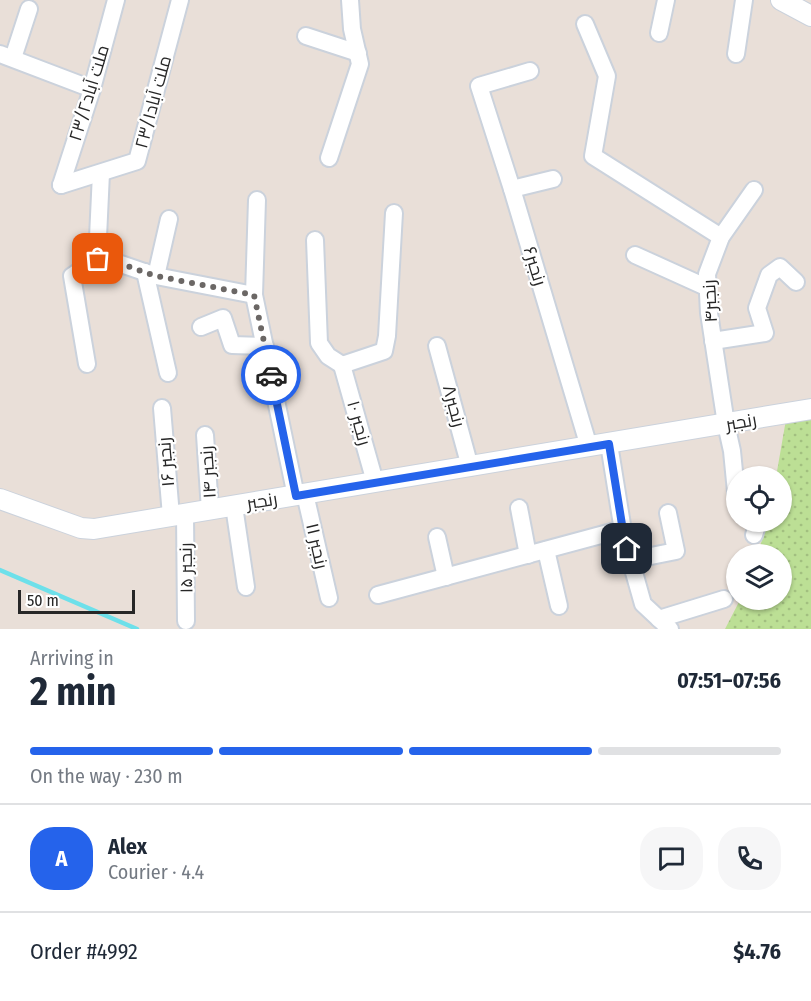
<!DOCTYPE html>
<meta charset="utf-8">
<style>
:root{--surface:#fff;--page:#f6f6f7;--text:#1f2937;--muted:#747a83;--line:#e0e1e3;--accent:#2563eb}
body{margin:0;font-family:"Fira Sans Condensed",Cairo,sans-serif;background:var(--page);color:var(--text);height:100vh;display:flex;flex-direction:column;font-size:22px;white-space:nowrap}
*{box-sizing:border-box;margin:0}
p{font-size:20px;color:var(--muted)}
.icon{flex:none;width:33px;height:33px;fill:none;stroke:currentColor;stroke-width:2;stroke-linecap:round;stroke-linejoin:round}
.map{position:relative;height:629px;overflow:hidden}
.side{display:flex;flex-direction:column;background:var(--surface);flex:1}
.side>*{flex:none}
.fabs{position:absolute;left:726px;top:466px;display:grid;gap:12px}
.fabs a{display:grid;place-items:center;width:66px;height:66px;border-radius:50%;background:var(--surface);box-shadow:0 2px 4px #0004;font-size:30px}
.scale{position:absolute;left:18px;bottom:15px;width:117px;box-sizing:border-box;padding-left:6px;border:3px solid #272727;border-top:0;font-size:16px;line-height:21px;white-space:nowrap;color:#272727;-webkit-text-stroke:4px #fff;paint-order:stroke}
.pin{position:absolute;display:grid;place-items:center;width:51px;height:51px;color:#fff;margin:-26px;border-radius:12px;box-shadow:0 3px 9px #0006}
.courier{position:absolute;display:grid;place-items:center;width:60px;height:60px;margin:-30px;border:4px solid #2563eb;border-radius:50%;background:#fff;color:#222;box-shadow:0 2px 8px #0007}
.overview em{font-style:normal;font-weight:700}
.overview div{display:flex;flex-direction:column-reverse}
.overview{display:flex;align-items:center;justify-content:space-between;height:102px;padding:0 30px}
h1{font-size:39px;font-weight:700;line-height:45px}
.bar{display:grid;grid-template-columns:repeat(4,1fr);gap:9px 6px;align-content:center;height:72px;padding:0 30px}
.bar i{height:8px;border-radius:4px;background:var(--line)}
.bar .selected{background:var(--accent)}
.bar p{grid-column:span 4}
.line{display:flex;align-items:center;gap:15px;padding:0 30px;border-top:2px solid var(--line)}
.line div{flex:1}
.round{display:grid;place-items:center;flex:none;width:63px;height:63px;border-radius:24px;background:var(--page)}
.map>svg:first-child{display:block}
.grass{fill:url(#grass-dots)}
.lines{fill:none;stroke-linecap:round;stroke-linejoin:round}
.stream{stroke:#6de0ea;stroke-width:4.5}
.minor-casing{stroke:#cbd2dc;stroke-width:20}
.tertiary-casing{stroke:#cbd2dc;stroke-width:22}
.minor{stroke:#fff;stroke-width:16}
.tertiary{stroke:#fff;stroke-width:20}
.done{stroke:#6b6765;stroke-width:6;stroke-dasharray:0 10.8}
.route{stroke:#2563eb;stroke-width:8}
.labels{text-anchor:middle;stroke-width:4.5;stroke-linejoin:round;paint-order:stroke}
.street-label{font-size:18px;fill:#272727;stroke:#fff}
</style>
<div class="map">
<svg width="811" height="629" viewBox="0 0 811 629">
<defs>
<pattern id="grass-dots" width="8" height="8" patternUnits="userSpaceOnUse" patternTransform="scale(1.5)"><rect width="8" height="8" fill="#bcdf95"/><path d="M2 2h.1M6 6h.1" fill="none" stroke="#a2bf80" stroke-width="1.8" stroke-linecap="round"/></pattern>
</defs>
<rect width="100%" height="100%" fill="#e9dfd8"/>
<!-- grass -->
<polygon class="grass" points="811,404 811,629 725,629 740,600 782,600 782,555 757,555 768,522 782,522 782,477 776,477 788,408"/>
<g class="lines">
<!-- stream -->
<polyline class="stream" points="0,570 137,629"/>
<!-- minor casing -->
<g class="minor-casing">
<g id="minor">
<polyline points="585,24 607,76 593,156 721,237"/>
<polyline points="659,33 666,0"/>
<polyline points="306,36 358,53"/>
<polyline points="0,54 92,89"/>
<polyline points="736,54 744,0"/>
<polyline points="13,58 29,9"/>
<polyline points="530,71 479,86 512,189 589,447"/>
<polyline points="329,158 360,64 352,29 350,0"/>
<polyline points="61,185 137,161 180,0"/>
<polyline points="61,185 92,89 116,0"/>
<polyline points="512,189 553,179"/>
<polyline points="257,200 254,295 296,496"/>
<polyline points="315,240 319,343 328,356 342,365 384,351 387,336 394,213"/>
<polyline points="635,255 708,288"/>
<polyline points="97,259 101,173"/>
<polyline points="145,272 168,373"/>
<polyline points="156,276 169,219"/>
<polyline points="201,327 223,318 232,345 265,346"/>
<polyline points="713,341 765,333 757,308 769,275 780,267 796,282"/>
<polyline points="437,346 470,467"/>
<polyline points="87,364 72,276 97,259 121,264 156,276 254,295"/>
<polyline points="342,365 375,482"/>
<polyline points="162,408 171,516"/>
<polyline points="205,435 210,510"/>
<polyline points="609,444 624,537 643,604 670,629"/>
<polyline points="736,492 732,451 726,424 709,313 707,274 721,237 754,190"/>
<polyline points="305,494 329,598"/>
<polyline points="234,506 246,587"/>
<polyline points="519,508 528,555"/>
<polyline points="185,514 186,621"/>
<polyline points="754,535 758,522"/>
<polyline points="437,537 446,577"/>
<polyline points="546,550 559,606"/>
<polyline points="631,560 676,551 668,513"/>
<polyline points="378,595 623,529"/>
<polyline points="659,619 724,599"/>
</g>
</g>
<!-- tertiary casing -->
<g class="tertiary-casing">
<g id="tertiary">
<polyline points="781,0 811,16"/>
<polyline points="0,499 81,528 94,529 811,409"/>
</g>
</g>
<!-- minor -->
<use href="#minor" class="minor"/>
<!-- tertiary -->
<use href="#tertiary" class="tertiary"/>
</g>
<g class="lines">
<!-- done -->
<polyline class="done" points="98,259 121,264 156,276 254,295 271,375"/>
<!-- route -->
<polyline class="route" points="271,375 296,496 609,444 624,537 627,549"/>
</g>
<g class="labels">
<!-- street labels -->
<g class="street-label">
<text transform="translate(89 93) rotate(-73)" y="6">ملت آباد۲۳/۲</text>
<text transform="translate(153 102) rotate(-75)" y="6">ملت آباد۲۳/۱</text>
<text transform="translate(535 266) rotate(73)" y="6">رنجبر۶</text>
<text transform="translate(710 301) rotate(-93)" y="6">رنجبر۴</text>
<text transform="translate(454 406) rotate(75)" y="6">رنجبر۸</text>
<text transform="translate(741 422) rotate(-10)" y="6">رنجبر</text>
<text transform="translate(359 423) rotate(74)" y="6">رنجبر ۱۰</text>
<text transform="translate(166 462) rotate(-95)" y="6">رنجبر ۱۶</text>
<text transform="translate(208 472) rotate(-94)" y="6">رنجبر ۱۴</text>
<text transform="translate(262 501) rotate(-9)" y="6">رنجبر</text>
<text transform="translate(317 546) rotate(77)" y="6">رنجبر ۱۱</text>
<text transform="translate(186 568) rotate(-91)" y="6">رنجبر ۱۵</text>
</g>
</g>
</svg>
<div class="fabs">
<a><svg class="icon" aria-label="locate" viewBox="0 0 24 24"><circle cx="12" cy="12" r="6"/><path d="M12 2v4M12 18v4M2 12h4M18 12h4"/></svg></a>
<a><svg class="icon" aria-label="layers" viewBox="0 0 24 24"><path d="M12 4l9 5-9 5-9-5zM3 14l9 5 9-5"/></svg></a>
</div>
<div class="scale">50 m</div>
<div class="pin" style="left:98px;top:259px;background:#ea580c"><svg class="icon" aria-label="bag" viewBox="0 0 24 24"><path d="M5 8h14l-1 12H6zM9 8a3 3 0 0 1 6 0"/></svg></div>
<div class="pin" style="left:627px;top:549px;background:#1f2937"><svg class="icon" aria-label="home" viewBox="0 0 24 24"><path d="M3 11l9-7 9 7M6 9v11h12V9"/></svg></div>
<div class="courier" style="left:271px;top:375px"><svg class="icon" aria-label="car" viewBox="0 0 24 24"><path d="M5 17H2v-5l4-1 3-4h7l3 4 3 1v5h-3M9 17h6M6 11h13"/><circle cx="7" cy="17" r="2"/><circle cx="17" cy="17" r="2"/></svg></div>
</div>
<section class="side">
<div class="overview"><div><h1>2 min</h1><p>Arriving in</p></div><em>07:51–07:56</em></div>
<div class="bar"><i class="selected"></i><i class="selected"></i><i class="selected"></i><i></i><p>On the way · 230 m</p></div>
<div class="line" style="height:108px"><b class="round" style="background:var(--accent);color:#fff">A</b><div><b>Alex</b><p>Courier · 4.4</p></div><a class="round"><svg class="icon" aria-label="chat" viewBox="0 0 24 24"><path d="M4 5h16v11H9l-5 4z"/></svg></a><a class="round"><svg class="icon" aria-label="phone" viewBox="0 0 24 24"><path d="M5 4h4l2 5-3 2q2 4 5 5l2-3 5 2v4C11 20 4 13 5 4z"/></svg></a></div>
<div class="line" style="height:78px"><div>Order #4992</div><b>$4.76</b></div>
</section>
